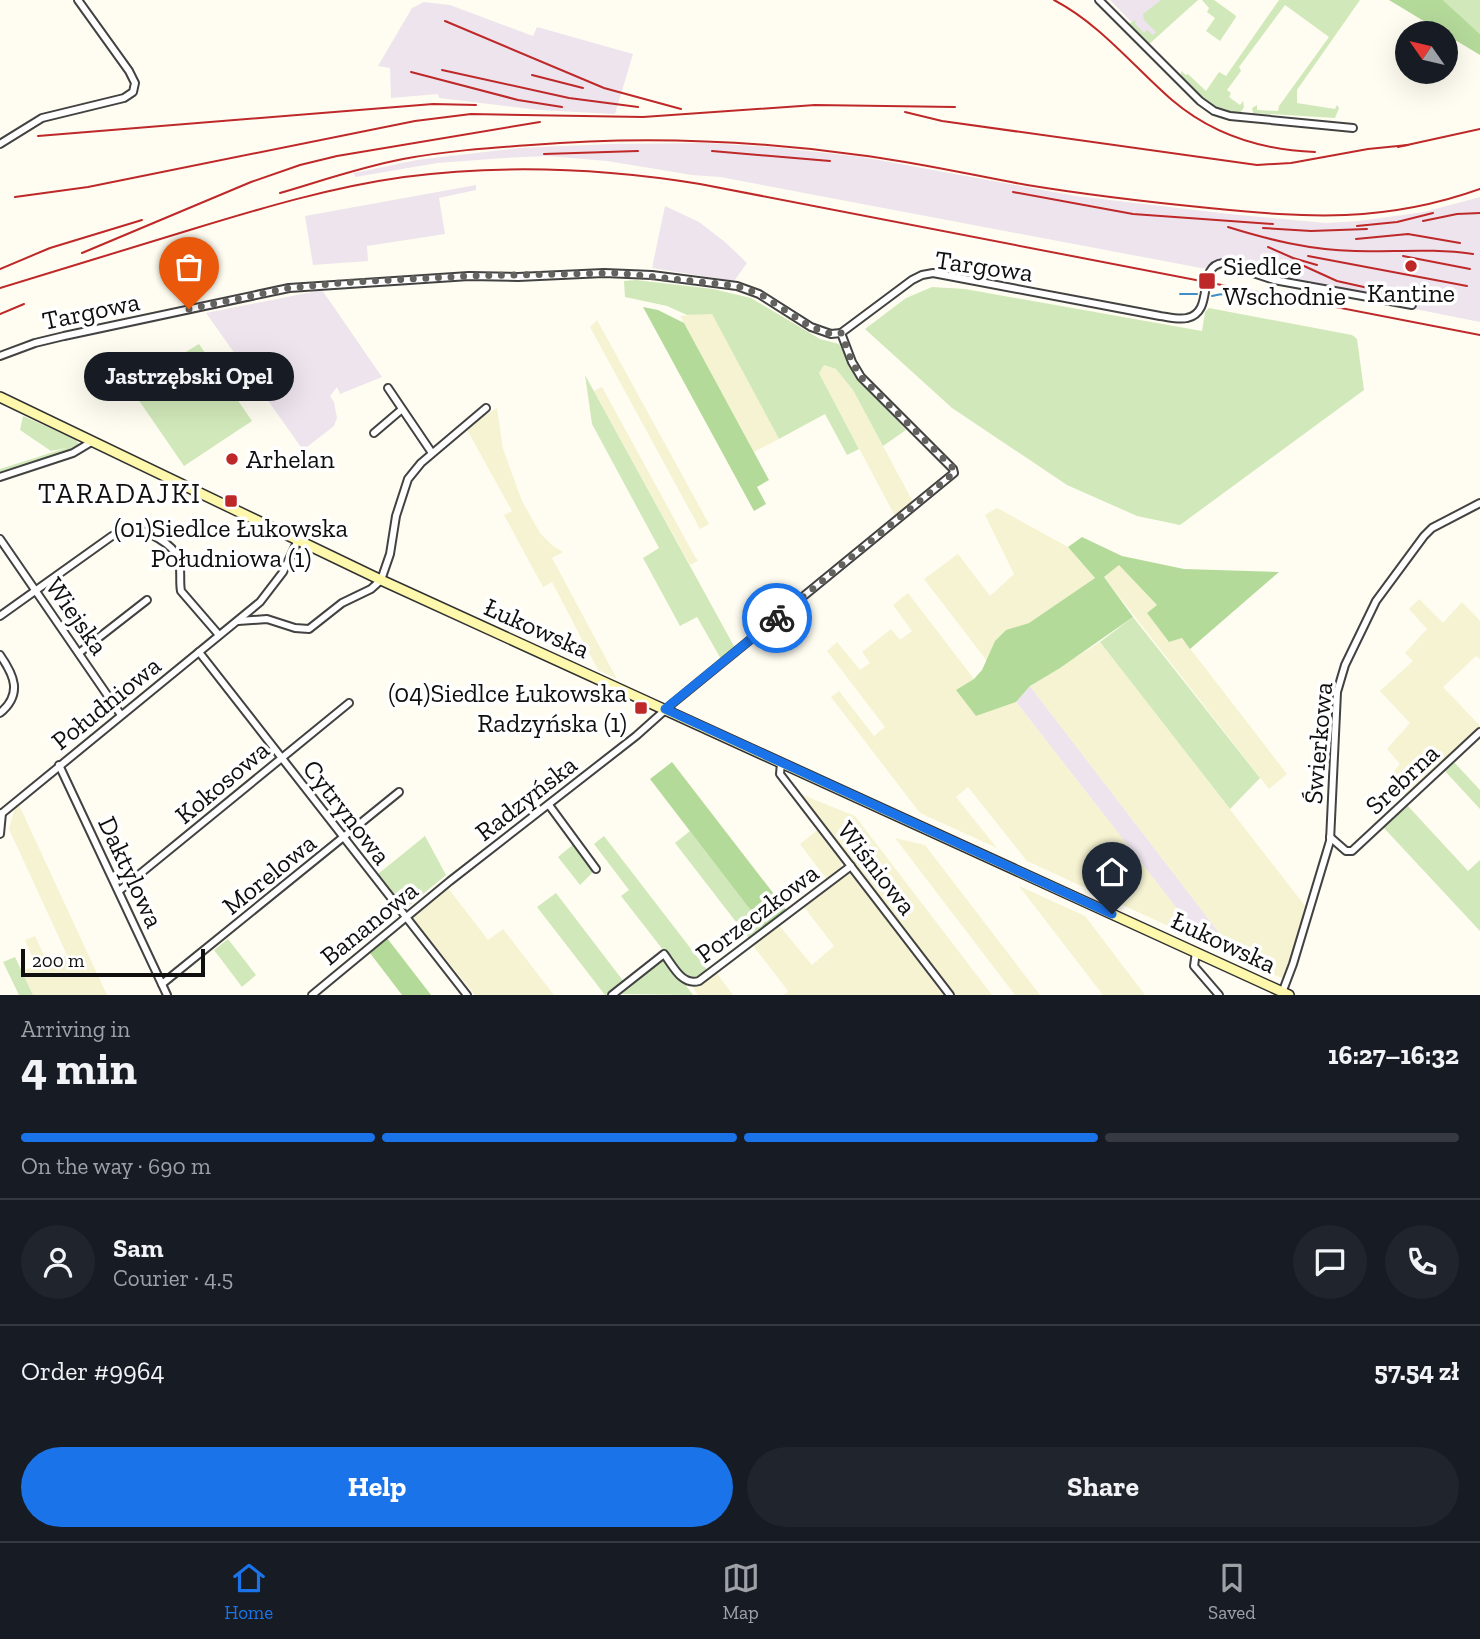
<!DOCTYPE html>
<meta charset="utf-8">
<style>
:root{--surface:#171b24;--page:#20242c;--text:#f1f3f6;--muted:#9ea1a6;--line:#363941;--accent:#1a73e8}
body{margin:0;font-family:"Zilla Slab",serif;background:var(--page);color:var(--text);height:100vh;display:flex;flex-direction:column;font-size:26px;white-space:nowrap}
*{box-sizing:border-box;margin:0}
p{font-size:23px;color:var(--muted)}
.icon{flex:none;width:38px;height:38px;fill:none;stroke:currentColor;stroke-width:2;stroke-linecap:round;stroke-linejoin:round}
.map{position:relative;height:995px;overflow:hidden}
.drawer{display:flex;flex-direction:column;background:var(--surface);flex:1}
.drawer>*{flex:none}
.needle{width:46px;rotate:304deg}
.controls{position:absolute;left:1395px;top:21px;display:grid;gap:14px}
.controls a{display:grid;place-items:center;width:63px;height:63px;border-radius:50%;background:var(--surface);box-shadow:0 7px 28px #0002;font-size:35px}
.scale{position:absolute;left:21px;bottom:18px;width:184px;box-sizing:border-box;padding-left:7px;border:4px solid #0f0f0f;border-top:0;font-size:19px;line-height:24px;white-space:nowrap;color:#0f0f0f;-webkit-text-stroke:5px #fff;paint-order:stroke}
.pin{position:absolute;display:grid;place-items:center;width:60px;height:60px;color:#fff;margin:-72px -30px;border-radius:50% 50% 50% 0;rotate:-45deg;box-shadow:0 0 7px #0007}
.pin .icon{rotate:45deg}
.courier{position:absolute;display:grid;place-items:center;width:70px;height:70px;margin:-35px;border:5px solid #1a73e8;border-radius:50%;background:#fff;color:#222;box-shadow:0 2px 9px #0007}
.bubble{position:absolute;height:49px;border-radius:24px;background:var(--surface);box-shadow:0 7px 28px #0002;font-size:23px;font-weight:800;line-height:49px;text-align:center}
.overview em{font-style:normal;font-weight:800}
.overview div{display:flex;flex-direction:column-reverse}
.overview{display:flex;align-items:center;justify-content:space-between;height:119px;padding:0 21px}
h1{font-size:46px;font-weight:800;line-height:52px}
.bar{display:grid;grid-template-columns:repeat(4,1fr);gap:10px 7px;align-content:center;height:84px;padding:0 21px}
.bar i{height:9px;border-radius:5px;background:var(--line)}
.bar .selected{background:var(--accent)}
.bar p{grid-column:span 4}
.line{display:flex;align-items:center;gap:18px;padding:0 21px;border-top:2px solid var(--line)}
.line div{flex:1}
.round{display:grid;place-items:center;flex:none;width:74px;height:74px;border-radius:37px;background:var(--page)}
.primary-button{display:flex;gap:14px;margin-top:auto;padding:14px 21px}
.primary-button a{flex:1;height:80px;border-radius:42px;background:var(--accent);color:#fff;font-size:28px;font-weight:800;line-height:80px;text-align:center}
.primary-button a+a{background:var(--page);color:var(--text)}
.tabs{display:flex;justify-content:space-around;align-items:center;height:98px;border-top:2px solid var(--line);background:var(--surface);font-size:19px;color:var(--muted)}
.tabs a{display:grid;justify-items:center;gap:4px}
.tabs .selected{color:var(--accent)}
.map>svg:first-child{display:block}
.industrial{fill:#ede4ed}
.farmland{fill:#f5f3d1}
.green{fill:#d1e9ba}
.forest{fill:#b4da9a}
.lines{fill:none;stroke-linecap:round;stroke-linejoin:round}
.stream{stroke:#3e8ecc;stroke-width:2}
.minor-casing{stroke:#424242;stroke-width:10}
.secondary-casing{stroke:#313131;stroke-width:12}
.minor{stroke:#fff;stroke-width:6}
.secondary{stroke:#fef8ad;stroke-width:9}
.rail{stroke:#be2829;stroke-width:2}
.done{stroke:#63625e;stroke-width:7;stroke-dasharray:0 12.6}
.route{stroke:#1a73e8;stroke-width:9}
.poi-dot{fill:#be2829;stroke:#fff;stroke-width:2.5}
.labels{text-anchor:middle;stroke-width:7;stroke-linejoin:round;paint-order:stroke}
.street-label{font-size:26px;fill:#0f0f0f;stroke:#fff}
.poi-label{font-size:26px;fill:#0f0f0f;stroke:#fff;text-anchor:start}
.neighbourhood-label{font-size:28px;letter-spacing:2px;fill:#0f0f0f;stroke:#fff}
</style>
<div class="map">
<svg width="1480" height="995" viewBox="0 0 1480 995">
<rect width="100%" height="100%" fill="#fffdf1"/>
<!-- industrial -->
<g class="industrial">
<polygon points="1110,0 1198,0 1149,40"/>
<polygon points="424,2 450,5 533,36 537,27 633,54 615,114 539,110 439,98 438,94 391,98 390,68 378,66 412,8"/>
<polygon points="706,143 773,147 862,157 1076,196 1229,214 1326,223 1359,221 1424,212 1480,197 1480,322 1220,270 1201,268 720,177 692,175 607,161 548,156 504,158 437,163 355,177 354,173 417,160 518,148 611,144"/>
<polygon points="476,185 476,190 439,198 445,234 367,246 368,261 313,265 305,216"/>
<polygon points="665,206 699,222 725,242 747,263 734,281 652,268"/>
<polygon points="322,290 382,377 340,394 337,387 330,396 334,402 337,418 334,426 303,450 206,313"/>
<polygon points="1030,686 1240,960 1203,942 1016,702"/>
</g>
<!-- farmland -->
<g class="farmland">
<polygon points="712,313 779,439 754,452 680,316"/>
<polygon points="597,320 664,442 709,524 700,529 590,327"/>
<polygon points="824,365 836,369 853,390 913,502 895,516 819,373"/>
<polygon points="602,387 694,555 698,561 690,565 594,391"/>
<polygon points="497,408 503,449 522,501 540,533 553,546 563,552 552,558 617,679 598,670 552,582 543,587 504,515 512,511 466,428"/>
<polygon points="997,508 1068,547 1095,578 1029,623 1006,630 995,641 987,661 924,579 958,554 990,596 1014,574 985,515"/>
<polygon points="1119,564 1157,605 1147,613 1169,642 1182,638 1287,774 1269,789 1104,577"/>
<polygon points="908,593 974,679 957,690 976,716 1016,702 1203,942 1027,861 968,787 956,797 997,848 920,813 831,697 839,691 874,736 885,727 827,651 837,642 860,670 870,663 862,652 891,629 900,640 912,631 893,605"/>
<polygon points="1419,599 1443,623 1462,602 1480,621 1480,659 1476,656 1443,687 1480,726 1406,795 1389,777 1400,764 1387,749 1410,723 1380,691 1413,661 1405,653 1427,629 1409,609"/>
<polygon points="1100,642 1309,911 1284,979 1240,960 1030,686"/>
<polygon points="798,793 855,816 992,995 952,995"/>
<polygon points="19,805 107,995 33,995 22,971 36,965 25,940 35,936 48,964 67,955 9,829 15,808"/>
<polygon points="819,829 841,856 842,861 840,872 828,881 800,844"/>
<polygon points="895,838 925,845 1040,995 1015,995"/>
<polygon points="850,869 947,995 784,995 788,991 752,944 778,924 812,965 834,946 804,907 810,903 809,901"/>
<polygon points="1019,886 1085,916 1145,995 1103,995"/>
<polygon points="448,888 488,940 503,929 554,995 475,995 412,918"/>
<polygon points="715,971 733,995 698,995 693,988"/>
</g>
<!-- green -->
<g class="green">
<polygon points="1161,0 1198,0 1148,45 1130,27 1130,23 1136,20 1135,24 1144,33 1147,30 1153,35 1156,32 1144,20 1143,14"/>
<polygon points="1202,0 1214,0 1235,15 1236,17 1220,41 1206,31 1215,18 1207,12 1209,8"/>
<path d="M1279,0H1360L1297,90V103L1335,109L1337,105L1339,108L1335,118L1253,113L1252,108L1257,105V110L1278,111L1279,106L1329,37L1285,5L1239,67L1241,71L1227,90L1231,93L1229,97L1240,105L1243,101L1244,107L1241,112C1216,118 1197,94 1181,79V71L1186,75L1188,74L1206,91L1219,72L1226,76Z"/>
<polygon points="1443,0 1480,0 1480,34"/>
<polygon points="636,280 713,289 751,298 820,339 839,344 858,379 906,430 883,446 853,390 836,369 824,365 819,373 859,449 847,455 825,414 779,439 712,314 687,315 667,306 625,297 624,281"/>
<polygon points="932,287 965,289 1202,331 1205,312 1209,308 1352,335 1357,339 1364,390 1180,525 1137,516 1067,485 952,408 865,329 906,298"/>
<polygon points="199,344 252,421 184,466 129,386"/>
<polygon points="585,375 735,648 721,659 697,617 680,626 643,558 659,548 592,424"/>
<polygon points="23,416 75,439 79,444 77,448 0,473 0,469 66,448 51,451 20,430"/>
<polygon points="1133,617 1260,778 1230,809 1100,642"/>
<polygon points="1453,761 1480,790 1480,809 1444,770"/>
<polygon points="1407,805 1468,871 1480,860 1480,931 1383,827"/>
<polygon points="690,831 765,929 750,940 675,843"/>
<polygon points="425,836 446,875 405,909 378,874"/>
<polygon points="604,836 708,971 696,980 685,978 621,896 629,890 594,844"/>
<polygon points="575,843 591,867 592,873 580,885 558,857"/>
<polygon points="556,893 624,982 608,995 605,995 537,907"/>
<polygon points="228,939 256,975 242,987 214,950"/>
<polygon points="15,957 33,995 19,995 3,962"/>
<polygon points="662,960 667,961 693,995 617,994"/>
</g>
<!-- forest -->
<g class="forest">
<polygon points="1389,0 1443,0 1480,34 1480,55"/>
<polygon points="643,307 658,310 684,323 769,480 757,487 766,504 754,511"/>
<polygon points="1082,537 1122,556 1184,569 1279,572 1190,649 1182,638 1169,642 1147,613 1157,605 1119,565 1104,577 1133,617 1060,668 1030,686 1016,702 976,716 956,690 974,679 982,670 995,641 1006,630 1029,623 1095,578 1068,547"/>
<polygon points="672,762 787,911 765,929 650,779"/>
<polygon points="387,938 431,995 402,995 370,953"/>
</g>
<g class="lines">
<!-- stream -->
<g class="stream">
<polyline points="1180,294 1197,294"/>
<path d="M1212,296C1233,290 1245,299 1266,299"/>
</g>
<!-- minor casing -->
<g class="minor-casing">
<g id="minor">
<polyline points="1099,0 1200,101 1214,111 1230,116 1353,128"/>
<polyline points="0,144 42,118 124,98 133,92 135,83 129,71 78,0"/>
<path d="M0,356L35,343L64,336L289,288L469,276L518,277L604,273L652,275L737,286L759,294L811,327L831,334L841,333L912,280L922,275L933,273L1160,316C1168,317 1179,320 1187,318C1216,312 1195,266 1223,263L1274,280L1412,305"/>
<polyline points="388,388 432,453"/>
<polyline points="374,433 401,410"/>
<polyline points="0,477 73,453 93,441"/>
<polyline points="0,539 121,715"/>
<path d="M0,616L112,536C119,532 125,529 133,529C147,530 173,544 178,558C182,568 179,581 181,591L219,635"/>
<polyline points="238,621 267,619 295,628 309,629 342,603 371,589 381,580 390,554 396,516 408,479 421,463 486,408"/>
<polyline points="199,652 467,995"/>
<polyline points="79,653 147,600"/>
<path d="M0,655C14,675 23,694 0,713"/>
<polyline points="781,763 780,774 950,995"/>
<polyline points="59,765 167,995"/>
<polyline points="549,805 596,869"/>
<polyline points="0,815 260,602 283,572 298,540"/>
<polyline points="0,834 2,813"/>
<polyline points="1330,837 1346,851 1352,851 1480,732"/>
<polyline points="119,891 349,703"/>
<polyline points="1196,952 1194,966 1219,995"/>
<polyline points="162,984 399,792"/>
<polyline points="1282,993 1293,964 1330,841 1337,692 1345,665 1376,601 1424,536 1432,528 1480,503"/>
<polyline points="312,995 450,881 636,736 673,703 954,473 953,469 861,377 852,362 841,333"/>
<path d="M612,995L664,954C673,966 682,986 699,981L851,866"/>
</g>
</g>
<!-- secondary casing -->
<g class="secondary-casing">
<polyline id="secondary" points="0,397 381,580 1289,995"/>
</g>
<!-- minor -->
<use href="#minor" class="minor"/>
<!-- secondary -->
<use href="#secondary" class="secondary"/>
<!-- rail -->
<g class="rail">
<path d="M1054,0C1100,24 1133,66 1172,100C1213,135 1262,150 1315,152"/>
<polyline points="445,21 604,88 681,109"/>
<polyline points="442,70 569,98 638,107"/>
<polyline points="411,72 518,100 562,107"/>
<polyline points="532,75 583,88"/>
<polyline points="905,112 942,121 1257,165 1291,163 1368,149 1408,145"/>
<polyline points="38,136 433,104 476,105"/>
<polyline points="1398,147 1480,129"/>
<polyline points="712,151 830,161"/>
<polyline points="544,154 638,151"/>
<polyline points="1013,192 1133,214 1273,224"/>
<path d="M280,193C321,181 361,167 403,159C445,151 488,148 531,145C640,136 750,140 859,155C916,162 971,175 1027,185C1088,195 1148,202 1209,208C1307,218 1385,223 1480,189"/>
<polyline points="15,197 88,187 415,121 471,114 643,117 815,105 955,107"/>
<polyline points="1423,221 1457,214 1480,213"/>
<polyline points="1357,226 1397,222 1433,213"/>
<path d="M1228,227C1270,240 1310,250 1355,251C1395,252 1433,248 1473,254"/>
<polyline points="1263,228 1311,231 1367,229"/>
<polyline points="1356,239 1408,234 1460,243"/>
<polyline points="1268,247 1293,258 1317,265"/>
<polyline points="82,253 251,182 300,165 337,156 540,122"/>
<polyline points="1308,256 1467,286"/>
<polyline points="1403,256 1470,269"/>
<polyline points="1304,266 1337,281 1395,294"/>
<polyline points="0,269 50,248 142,220"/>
<path d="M0,288C64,268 129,249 193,229C262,208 332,187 404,177C503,164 601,168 700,184L1480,335"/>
<polyline points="0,314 24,304"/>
</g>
</g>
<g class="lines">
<!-- done -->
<polyline class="done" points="189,309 289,288 352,282 469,276 619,273 737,286 760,294 811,327 831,334 841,333 852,362 861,377 953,468 954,473 777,618"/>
<!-- route -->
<polyline class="route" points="777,618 665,709 1112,914"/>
</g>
<!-- markers -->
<g class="poi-dot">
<circle cx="1411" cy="266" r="7"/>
<rect x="1198" y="272" width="18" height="18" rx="3.5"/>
<circle cx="232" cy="459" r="7"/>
<rect x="224" y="494" width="14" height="14" rx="3.5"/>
<rect x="634" y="701" width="14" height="14" rx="3.5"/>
</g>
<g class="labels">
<!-- street labels -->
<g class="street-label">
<text transform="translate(984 266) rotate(8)" y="9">Targowa</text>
<text transform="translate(91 311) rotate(-12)" y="9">Targowa</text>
<text transform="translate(77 616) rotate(55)" y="9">Wiejska</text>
<text transform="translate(537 628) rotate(24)" y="9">Łukowska</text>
<text transform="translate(106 703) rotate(-39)" y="9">Południowa</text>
<text transform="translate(1318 743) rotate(-85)" y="9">Świerkowa</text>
<text transform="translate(1402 779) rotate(-43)" y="9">Srebrna</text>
<text transform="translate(222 782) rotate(-40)" y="9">Kokosowa</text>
<text transform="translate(526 798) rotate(-38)" y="9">Radzyńska</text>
<text transform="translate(347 812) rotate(52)" y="9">Cytrynowa</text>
<text transform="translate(877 868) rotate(52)" y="9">Wiśniowa</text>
<text transform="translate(131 872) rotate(65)" y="9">Daktylowa</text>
<text transform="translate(269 874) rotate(-39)" y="9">Morelowa</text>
<text transform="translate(757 913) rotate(-37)" y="9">Porzeczkowa</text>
<text transform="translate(369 923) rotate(-39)" y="9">Bananowa</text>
<text transform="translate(1224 942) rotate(25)" y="9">Łukowska</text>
</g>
<!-- poi labels -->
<g class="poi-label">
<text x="1223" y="275">Siedlce<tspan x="1223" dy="30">Wschodnie</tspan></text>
<text x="1411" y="302" text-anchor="middle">Kantine</text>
<text x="246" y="468">Arhelan</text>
<text x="231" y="537" text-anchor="middle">(01)Siedlce Łukowska<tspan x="231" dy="30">Południowa (1)</tspan></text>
<text x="627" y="702" text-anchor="end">(04)Siedlce Łukowska<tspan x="627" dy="30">Radzyńska (1)</tspan></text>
</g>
<!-- neighbourhood labels -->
<g class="neighbourhood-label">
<text x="120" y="503">TARADAJKI</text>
</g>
</g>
</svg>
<div class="controls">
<a><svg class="needle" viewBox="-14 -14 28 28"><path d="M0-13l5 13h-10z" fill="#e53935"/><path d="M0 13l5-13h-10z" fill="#9ea1a6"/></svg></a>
</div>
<div class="scale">200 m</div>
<div class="pin" style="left:189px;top:309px;background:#ea580c"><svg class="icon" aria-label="bag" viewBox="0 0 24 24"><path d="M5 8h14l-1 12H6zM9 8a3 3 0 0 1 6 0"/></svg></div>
<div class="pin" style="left:1112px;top:914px;background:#1f2937"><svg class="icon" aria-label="home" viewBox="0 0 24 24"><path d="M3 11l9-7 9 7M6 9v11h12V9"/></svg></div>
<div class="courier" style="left:777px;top:618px"><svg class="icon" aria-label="bike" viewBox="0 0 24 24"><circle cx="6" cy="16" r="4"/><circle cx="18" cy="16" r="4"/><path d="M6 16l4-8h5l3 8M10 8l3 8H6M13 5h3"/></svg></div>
<div class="bubble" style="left:84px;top:352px;width:210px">Jastrzębski Opel</div>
</div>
<section class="drawer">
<div class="overview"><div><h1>4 min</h1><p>Arriving in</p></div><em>16:27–16:32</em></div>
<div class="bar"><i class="selected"></i><i class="selected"></i><i class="selected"></i><i></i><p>On the way · 690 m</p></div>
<div class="line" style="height:126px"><a class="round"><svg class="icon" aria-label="person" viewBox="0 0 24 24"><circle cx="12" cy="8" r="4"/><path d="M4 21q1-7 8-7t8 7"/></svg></a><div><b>Sam</b><p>Courier · 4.5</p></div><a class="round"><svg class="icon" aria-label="chat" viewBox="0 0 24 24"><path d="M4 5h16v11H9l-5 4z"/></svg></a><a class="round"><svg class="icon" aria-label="phone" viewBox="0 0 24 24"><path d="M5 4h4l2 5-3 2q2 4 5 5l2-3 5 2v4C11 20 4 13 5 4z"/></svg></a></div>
<div class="line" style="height:91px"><div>Order #9964</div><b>57.54 zł</b></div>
<div class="primary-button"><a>Help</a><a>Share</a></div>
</section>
<nav class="tabs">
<a class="selected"><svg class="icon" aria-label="home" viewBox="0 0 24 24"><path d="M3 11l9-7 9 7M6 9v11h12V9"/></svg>Home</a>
<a><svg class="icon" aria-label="map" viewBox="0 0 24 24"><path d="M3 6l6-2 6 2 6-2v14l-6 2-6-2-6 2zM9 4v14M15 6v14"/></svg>Map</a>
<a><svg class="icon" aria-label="saved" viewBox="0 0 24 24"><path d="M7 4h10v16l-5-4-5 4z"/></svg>Saved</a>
</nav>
